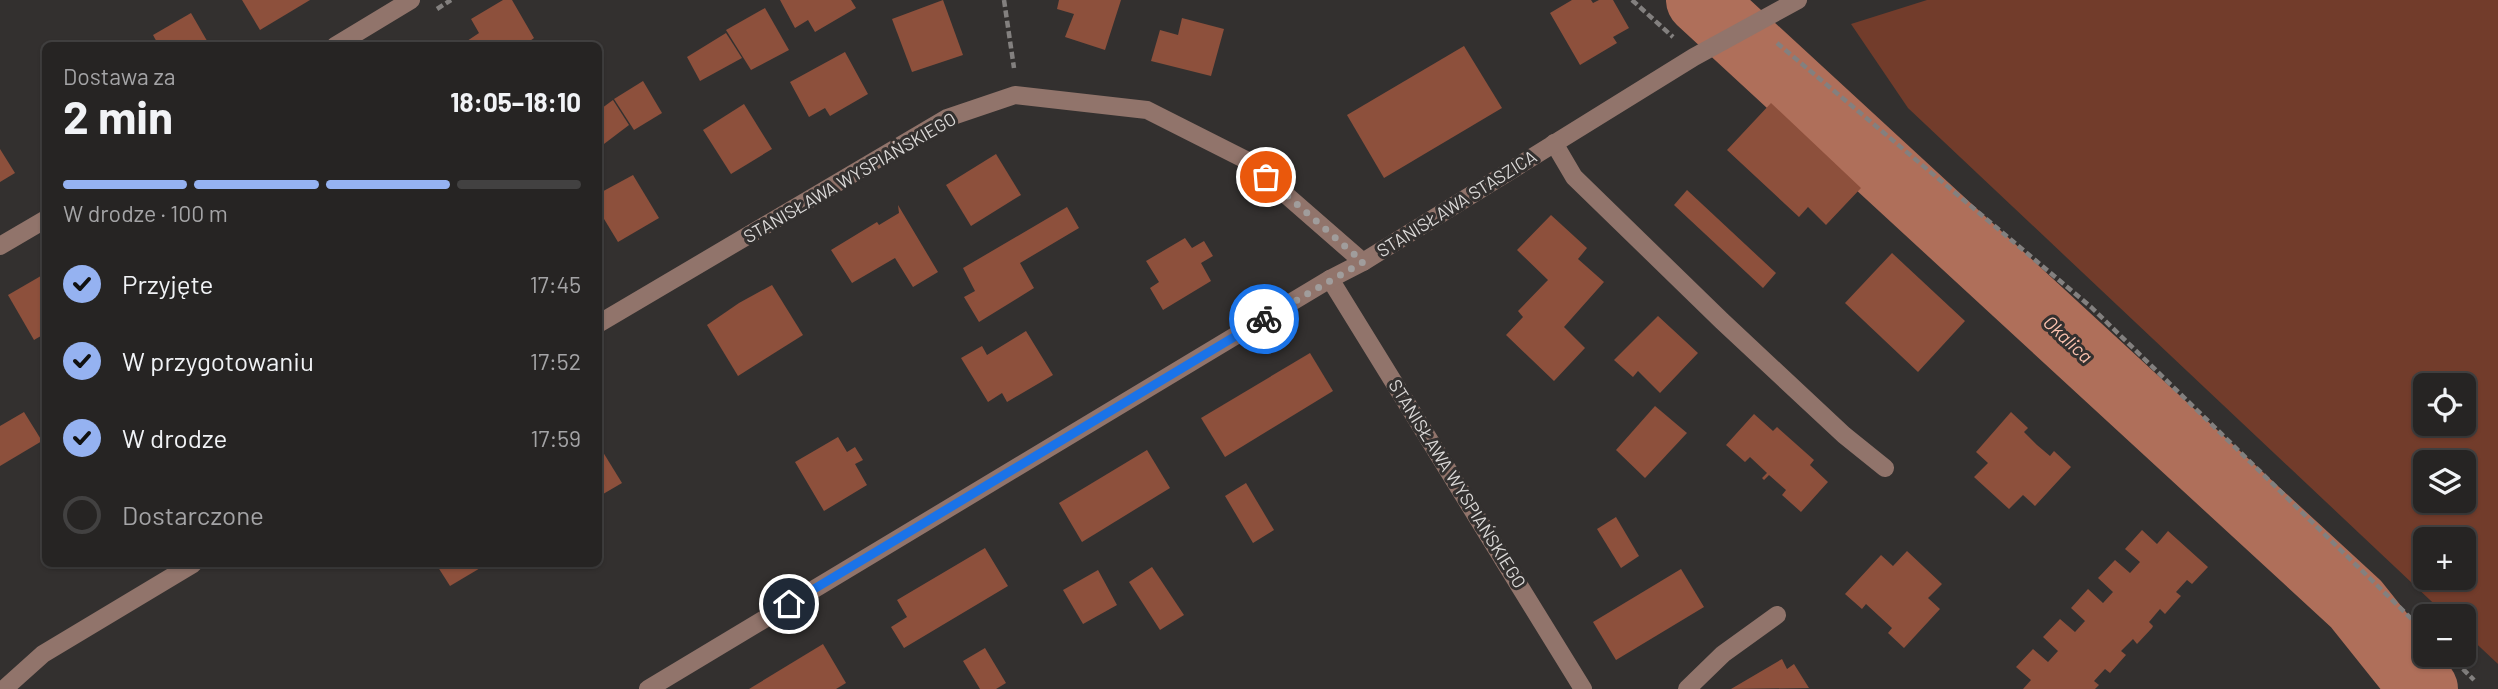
<!DOCTYPE html>
<html lang="pl">
<meta charset="utf-8">
<style>
:root{--surface:#262423;--page:#323030;--text:#f1f3f6;--muted:#a4a4a6;--line:#424141;--accent:#95b2f1}
body{margin:0;font-family:Barlow,sans-serif;background:var(--page);color:var(--text);height:100vh;display:flex;flex-direction:column;font-size:26px;white-space:nowrap}
*{box-sizing:border-box;margin:0}
p{font-size:23px;color:var(--muted)}
.icon{flex:none;width:38px;height:38px;fill:none;stroke:currentColor;stroke-width:2;stroke-linecap:round;stroke-linejoin:round}
.map{position:relative;flex:1;overflow:hidden}
.drawer{position:absolute;left:42px;top:42px;width:560px;height:525px;display:flex;flex-direction:column;background:var(--surface);border-radius:10px;box-shadow:0 2px 5px #0004,0 0 0 2px var(--line)}
.drawer>*{flex:none}
.fabs{position:absolute;left:2413px;top:373px;display:grid;gap:14px}
.fabs a{display:grid;place-items:center;width:63px;height:63px;border-radius:10px;background:var(--surface);box-shadow:0 2px 5px #0004,0 0 0 2px var(--line);font-size:35px}
.pin{position:absolute;display:grid;place-items:center;width:60px;height:60px;color:#fff;margin:-30px;border:4px solid #fff;border-radius:50%;box-shadow:0 2px 7px #0007}
.courier{position:absolute;display:grid;place-items:center;width:70px;height:70px;margin:-35px;border:5px solid #1a73e8;border-radius:50%;background:#fff;color:#222;box-shadow:0 2px 9px #0007}
.head em{font-style:normal;font-weight:700}
.head div{display:flex;flex-direction:column-reverse}
.head{display:flex;align-items:center;justify-content:space-between;height:119px;padding:0 21px}
h1{font-size:46px;font-weight:700;line-height:52px}
.bar{display:grid;grid-template-columns:repeat(4,1fr);gap:10px 7px;align-content:center;height:84px;padding:0 21px}
.bar i{height:9px;border-radius:5px;background:var(--line)}
.bar .current{background:var(--accent)}
.bar p{grid-column:span 4}
ol{padding:0 21px;list-style:none}
li{display:flex;align-items:center;gap:21px;height:77px}
li p{margin-inline-start:auto}
li .icon{padding:7px;border-radius:50%;background:var(--accent);color:#111;stroke-width:4}
li:last-child{color:var(--muted)}
li i{width:38px;height:38px;border:4px solid var(--line);border-radius:50%}
.map>svg:first-child{display:block}
.green{fill:#723c2b;fill-rule:evenodd}
.lines{fill:none;stroke-linecap:round;stroke-linejoin:round}
.river{stroke:#af6f5a;stroke-width:68}
.building{fill:#8d503c}
.path{stroke:#83807f;stroke-width:4.5;stroke-dasharray:7 3.5;stroke-linecap:butt}
.minor{stroke:#91746b;stroke-width:18}
.done{stroke:#a09d9c;stroke-width:7;stroke-dasharray:0 12.6}
.route{stroke:#1a73e8;stroke-width:9}
.labels{text-anchor:middle;stroke-width:6;stroke-linejoin:round;paint-order:stroke}
.street-label{font-size:18px;fill:#dad8d7;stroke:#33302f}
.water-label{font-size:19px;font-style:italic;fill:#fac1ae;stroke:#33302f}
</style>
<div class="map">
<svg width="2498" height="689" viewBox="0 0 2498 689">
<rect width="100%" height="100%" fill="#33302f"/>
<!-- green -->
<path class="green" d="M1927,0H2498V664L2464,632V616H2447L1908,108L1851,24ZM2426,385H2464V424H2426ZM2426,462H2464V500H2426ZM2426,539H2464V578H2426Z"/>
<g class="lines">
<!-- river -->
<polyline class="river" points="1700,0 2356,604 2424,689"/>
</g>
<!-- building -->
<g class="building">
<polygon points="242,0 310,0 260,30"/>
<polygon points="503,0 512,0 534,38 523,46 466,46 464,43 479,33 471,19"/>
<polygon points="780,0 851,0 856,8 815,32 808,20 795,28"/>
<polygon points="943,0 963,55 912,72 892,19"/>
<polygon points="1059,0 1121,0 1105,50 1065,37 1074,14 1057,9"/>
<polygon points="1572,0 1591,0 1593,3 1599,0 1613,0 1629,28 1613,37 1617,43 1580,65 1550,13"/>
<polygon points="765,8 789,50 751,70 726,30"/>
<polygon points="191,13 210,46 159,46 153,35"/>
<polygon points="1182,18 1224,29 1211,76 1151,61 1160,30 1178,35"/>
<polygon points="726,33 742,58 700,81 687,57"/>
<polygon points="1464,46 1502,108 1384,178 1347,115"/>
<polygon points="845,52 868,94 830,116 825,108 809,117 790,82"/>
<polygon points="643,81 662,113 634,130 614,99"/>
<polygon points="613,100 629,125 600,147 598,111"/>
<polygon points="1771,103 1861,188 1826,225 1808,207 1799,217 1727,150"/>
<polygon points="744,104 772,149 731,174 703,130"/>
<polygon points="0,149 15,173 0,182"/>
<polygon points="996,154 1021,195 971,226 946,185"/>
<polygon points="633,175 659,218 618,242 598,209 598,194"/>
<polygon points="1687,190 1776,273 1763,288 1674,205"/>
<polygon points="898,205 938,272 913,287 895,258 852,283 831,250 877,222 879,225 899,213"/>
<polygon points="1067,207 1079,228 1020,263 1034,288 979,322 964,297 975,291 963,268"/>
<polygon points="1551,215 1587,248 1578,259 1604,282 1564,327 1585,348 1554,381 1506,335 1523,317 1518,311 1548,280 1517,250"/>
<polygon points="1185,238 1192,248 1204,241 1213,256 1201,263 1211,281 1163,310 1150,288 1159,282 1146,261"/>
<polygon points="1892,253 1965,321 1918,372 1845,303"/>
<polygon points="46,273 46,333 34,340 8,295"/>
<polygon points="772,285 803,335 738,376 707,325 739,303"/>
<polygon points="1658,316 1698,353 1660,393 1638,371 1633,377 1614,360"/>
<polygon points="1026,331 1053,375 1007,402 1002,393 988,402 961,358 982,346 987,355"/>
<polygon points="1310,353 1333,391 1225,457 1201,418"/>
<polygon points="1655,406 1687,433 1645,478 1616,450"/>
<polygon points="24,412 42,441 0,466 0,426"/>
<polygon points="2011,412 2028,428 2024,432 2037,445 2050,456 2054,451 2071,467 2035,506 2023,495 2009,509 1974,477 1988,463 1976,452"/>
<polygon points="1754,414 1773,431 1777,427 1814,460 1810,465 1828,482 1801,512 1782,495 1786,490 1769,475 1764,480 1762,478 1767,473 1750,457 1745,462 1726,445"/>
<polygon points="838,437 847,452 855,447 863,460 855,464 867,485 824,511 795,462"/>
<polygon points="598,444 622,483 598,497"/>
<polygon points="1147,450 1170,488 1082,542 1059,503"/>
<polygon points="1246,483 1274,530 1253,543 1225,496"/>
<polygon points="1616,517 1639,556 1621,568 1597,529"/>
<polygon points="2142,530 2157,544 2168,531 2208,567 2192,584 2187,580 2176,592 2181,596 2179,598 2165,614 2160,609 2149,622 2153,626 2152,628 2137,644 2133,639 2121,651 2126,655 2110,673 2105,669 2094,681 2099,685 2095,689 2023,689 2031,680 2016,667 2033,649 2048,662 2058,651 2043,637 2060,619 2075,632 2085,621 2071,608 2088,589 2103,603 2113,592 2098,578 2115,560 2130,573 2140,562 2125,549"/>
<polygon points="985,548 1008,586 904,648 891,627 907,617 897,600"/>
<polygon points="1907,551 1942,584 1928,598 1940,609 1904,648 1888,633 1892,628 1866,604 1862,609 1845,594 1881,555 1893,566"/>
<polygon points="436,564 487,564 450,586"/>
<polygon points="1152,567 1184,615 1160,630 1129,582"/>
<polygon points="1681,569 1704,607 1616,660 1593,622"/>
<polygon points="1098,570 1117,605 1083,624 1063,590"/>
<polygon points="823,644 846,683 836,689 749,689"/>
<polygon points="985,648 1006,683 996,689 980,689 963,661"/>
<polygon points="1782,659 1787,669 1794,664 1809,688 1731,689"/>
</g>
<g class="lines">
<!-- path -->
<g class="path">
<polyline points="1004,0 1014,68"/>
<polyline points="1632,0 1673,37"/>
<polyline points="437,9 451,0"/>
<polyline points="1777,43 2091,307 2426,633"/>
<polyline points="2448,654 2474,680"/>
</g>
<!-- minor -->
<g class="minor">
<polyline points="335,46 411,0"/>
<polyline points="1554,143 1574,177 1722,321 1844,435 1885,468"/>
<polyline points="0,246 46,219"/>
<polyline points="1330,279 1583,689"/>
<polyline points="598,324 947,118 1015,95 1147,110 1246,160 1363,262"/>
<polyline points="4,689 43,654 193,564"/>
<polyline points="648,689 1330,279 1363,262 1694,57 1798,0"/>
<polyline points="1687,689 1723,654 1777,615"/>
</g>
</g>
<g class="lines">
<!-- done -->
<polyline class="done" points="1264,319 1363,262 1266,177"/>
<!-- route -->
<polyline class="route" points="789,604 1264,319"/>
</g>
<g class="labels">
<!-- street labels -->
<g class="street-label">
<text transform="translate(850 178) rotate(-30)" y="6">STANISŁAWA WYSPIAŃSKIEGO</text>
<text transform="translate(1457 204) rotate(-32)" y="6">STANISŁAWA STASZICA</text>
<text transform="translate(1457 484) rotate(58)" y="6">STANISŁAWA WYSPIAŃSKIEGO</text>
</g>
<!-- water labels -->
<g class="water-label">
<text transform="translate(2068 339) rotate(43)" y="7">Okalica</text>
</g>
</g>
</svg>
<div class="fabs">
<a><svg class="icon" aria-label="locate" viewBox="0 0 24 24"><circle cx="12" cy="12" r="6"/><path d="M12 2v4M12 18v4M2 12h4M18 12h4"/></svg></a>
<a><svg class="icon" aria-label="layers" viewBox="0 0 24 24"><path d="M12 4l9 5-9 5-9-5zM3 14l9 5 9-5"/></svg></a>
<a>+</a>
<a>−</a>
</div>
<div class="pin" style="left:1266px;top:177px;background:#ea580c"><svg class="icon" aria-label="bag" viewBox="0 0 24 24"><path d="M5 8h14l-1 12H6zM9 8a3 3 0 0 1 6 0"/></svg></div>
<div class="pin" style="left:789px;top:604px;background:#1f2937"><svg class="icon" aria-label="home" viewBox="0 0 24 24"><path d="M3 11l9-7 9 7M6 9v11h12V9"/></svg></div>
<div class="courier" style="left:1264px;top:319px"><svg class="icon" aria-label="bike" viewBox="0 0 24 24"><circle cx="6" cy="16" r="4"/><circle cx="18" cy="16" r="4"/><path d="M6 16l4-8h5l3 8M10 8l3 8H6M13 5h3"/></svg></div>
<section class="drawer">
<div class="head"><div><h1>2 min</h1><p>Dostawa za</p></div><em>18:05–18:10</em></div>
<div class="bar"><i class="current"></i><i class="current"></i><i class="current"></i><i></i><p>W drodze · 100 m</p></div>
<ol>
<li><svg class="icon" aria-label="check" viewBox="0 0 24 24"><path d="M5 12l5 5 9-10"/></svg>Przyjęte<p>17:45</p></li>
<li><svg class="icon" aria-label="check" viewBox="0 0 24 24"><path d="M5 12l5 5 9-10"/></svg>W przygotowaniu<p>17:52</p></li>
<li><svg class="icon" aria-label="check" viewBox="0 0 24 24"><path d="M5 12l5 5 9-10"/></svg>W drodze<p>17:59</p></li>
<li><i></i>Dostarczone</li>
</ol>
</section>
</div>
